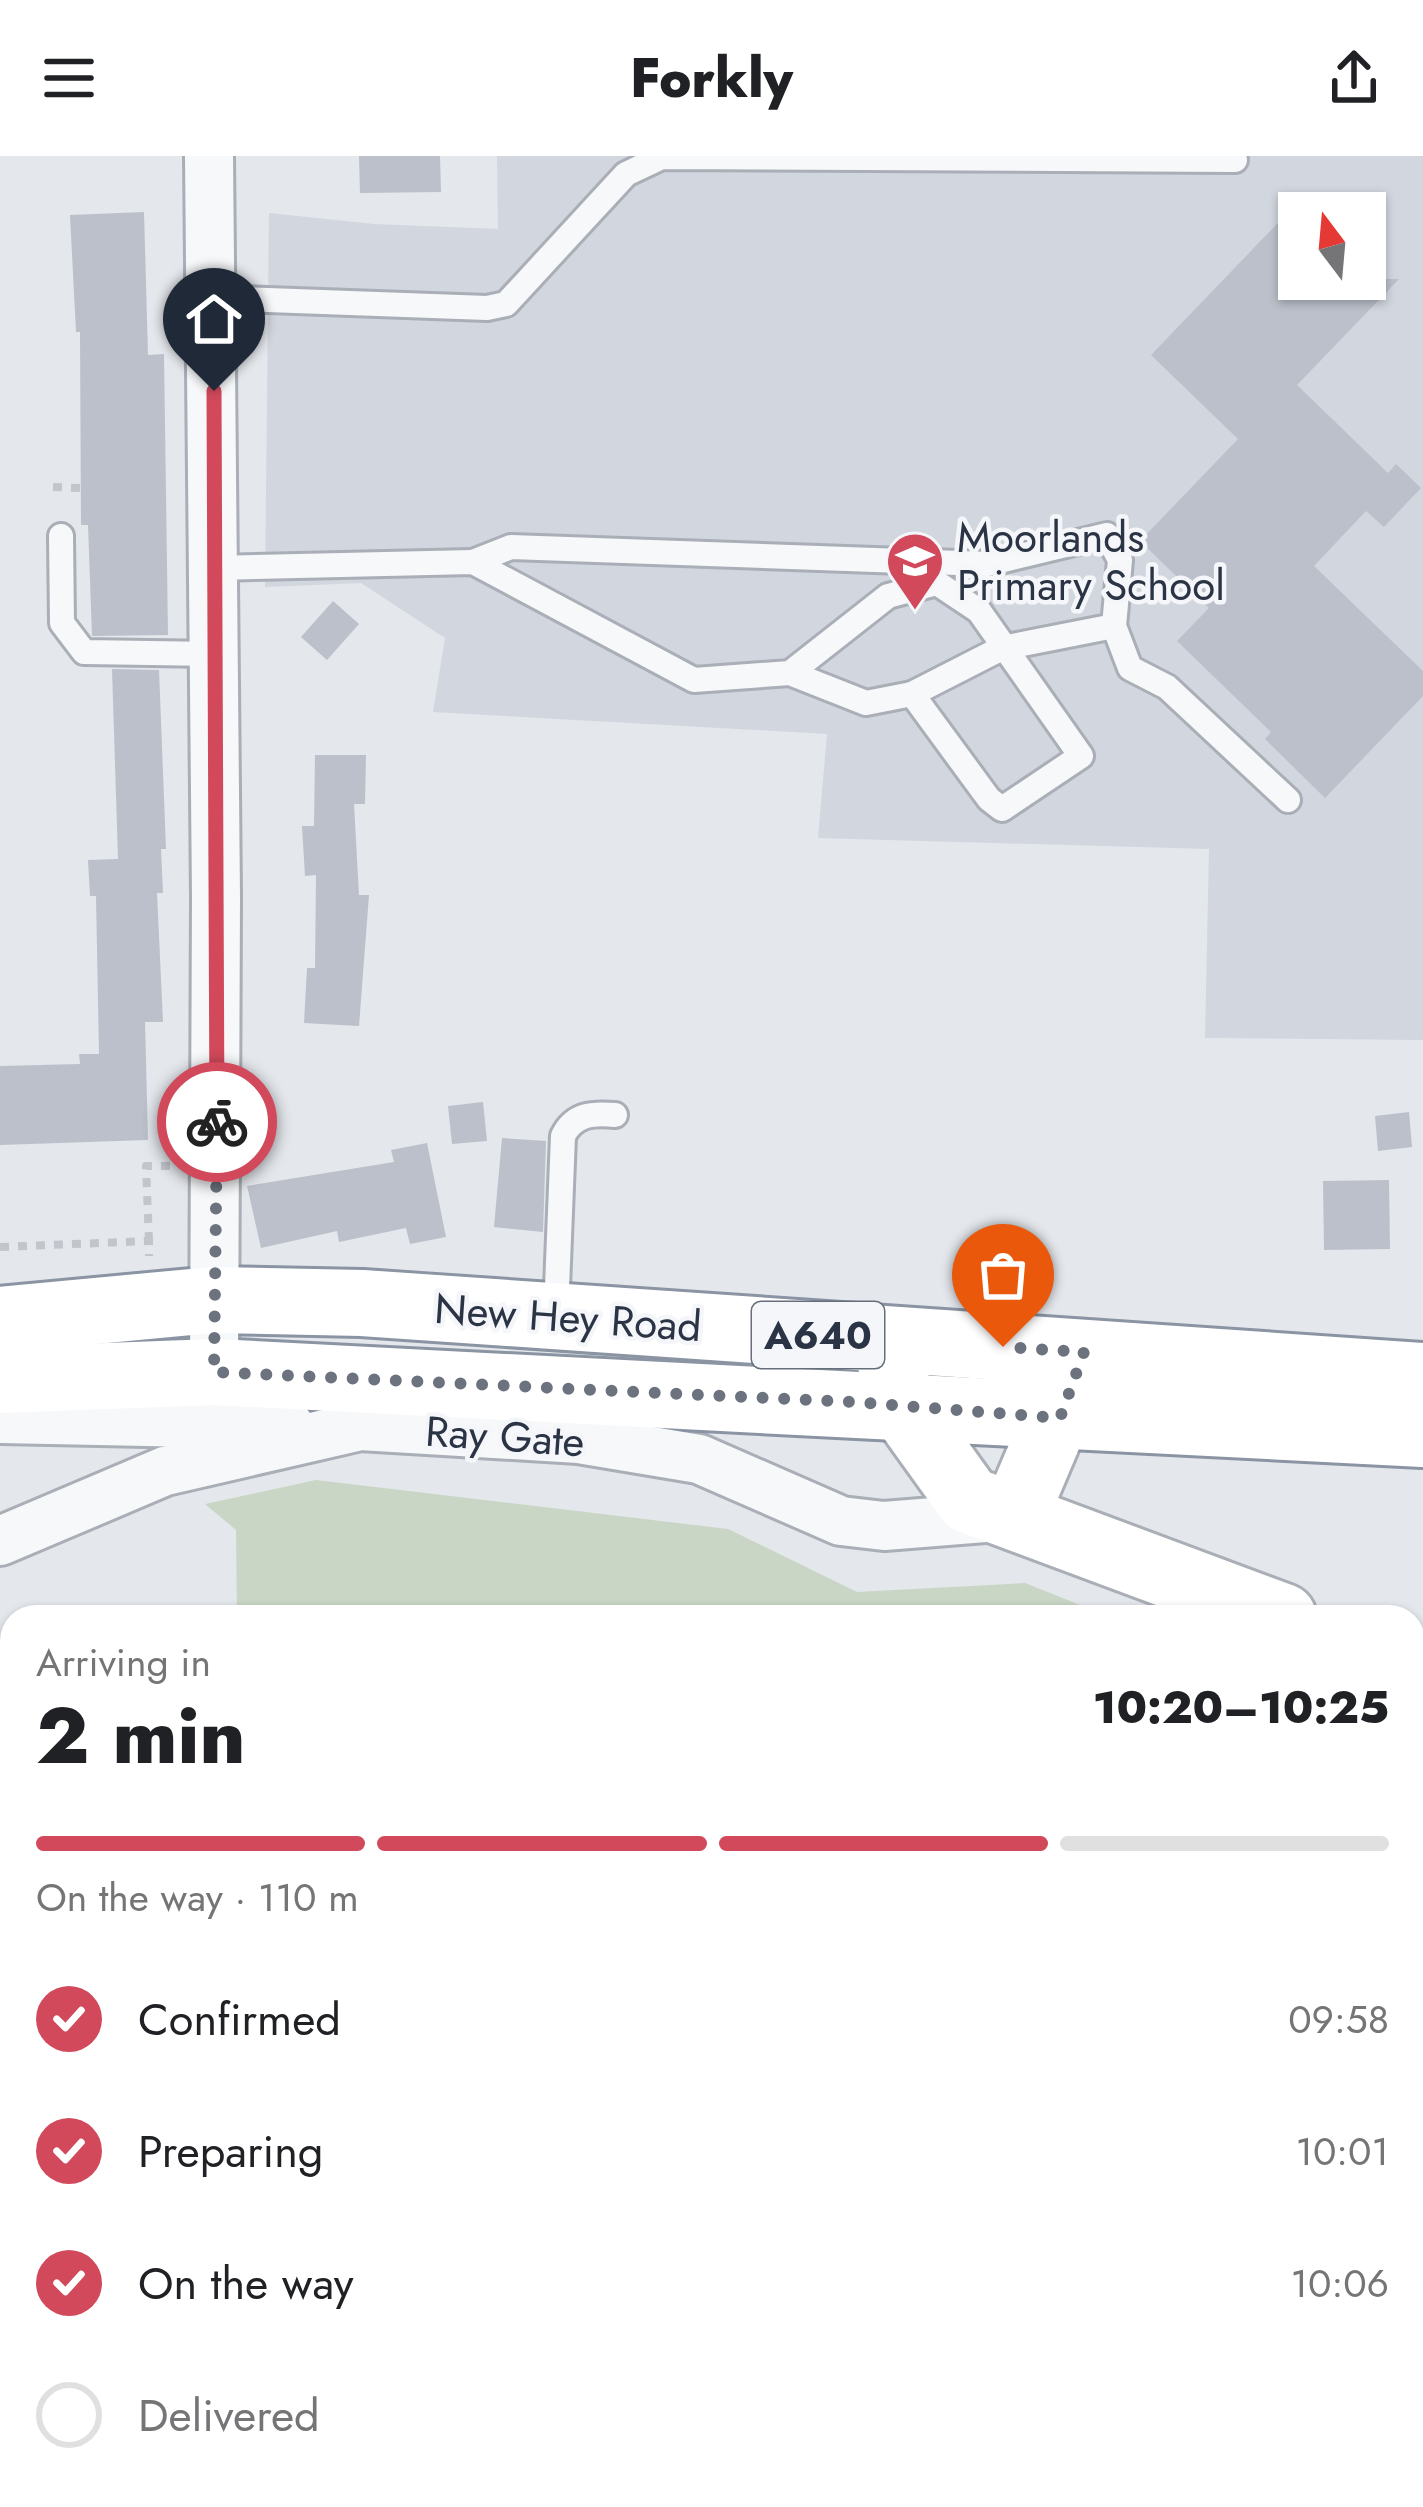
<!DOCTYPE html>
<meta charset="utf-8">
<style>
:root{--surface:#fff;--page:#f2f2f2;--text:#202124;--muted:#757577;--line:#e0e0e0;--accent:#d1495b}
body{margin:0;font-family:Jost,sans-serif;background:var(--page);color:var(--text);height:100vh;display:flex;flex-direction:column;font-size:45px;white-space:nowrap}
*{box-sizing:border-box;margin:0}
p{font-size:39px;color:var(--muted)}
.icon{flex:none;width:66px;height:66px;fill:none;stroke:currentColor;stroke-width:2;stroke-linecap:round;stroke-linejoin:round}
.map{position:relative;flex:1;overflow:hidden}
.side{position:absolute;left:0px;top:1449px;width:1425px;height:903px;display:flex;flex-direction:column;background:var(--surface);border-radius:36px 36px 0 0;box-shadow:0 3px 9px #0004}
.side>*{flex:none}
.needle{width:78px;rotate:344deg}
.buttons{position:absolute;left:1278px;top:36px;display:grid;gap:24px}
.buttons a{display:grid;place-items:center;width:108px;height:108px;border-radius:0px;background:var(--surface);box-shadow:0 3px 9px #0004;font-size:60px}
.pin{position:absolute;display:grid;place-items:center;width:102px;height:102px;color:#fff;margin:-123px -51px;border-radius:50% 50% 50% 0;rotate:-45deg;box-shadow:0 0 12px #0007}
.pin .icon{rotate:45deg}
.courier{position:absolute;display:grid;place-items:center;width:120px;height:120px;margin:-60px;border:9px solid #d1495b;border-radius:50%;background:#fff;color:#222;box-shadow:0 3px 15px #0007}
.head em{font-style:normal;font-weight:800}
.head div{display:flex;flex-direction:column-reverse}
.head{display:flex;align-items:center;justify-content:space-between;height:204px;padding:0 36px}
h1{font-size:78px;font-weight:800;line-height:90px}
.bar{display:grid;grid-template-columns:repeat(4,1fr);gap:18px 12px;align-content:center;height:144px;padding:0 36px}
.bar i{height:15px;border-radius:9px;background:var(--line)}
.bar .current{background:var(--accent)}
.bar p{grid-column:span 4}
ol{padding:0 36px;list-style:none}
li{display:flex;align-items:center;gap:36px;height:132px}
li p{margin-inline-start:auto}
li .icon{padding:12px;border-radius:50%;background:var(--accent);color:#fff;stroke-width:4}
li:last-child{color:var(--muted)}
li i{width:66px;height:66px;border:6px solid var(--line);border-radius:50%}
header{display:flex;justify-content:space-between;align-items:center;height:156px;padding:0 36px;background:var(--surface);font-size:54px;font-weight:800}
.map>svg:first-child{display:block}
.built{fill:#d2d6de;fill-rule:evenodd}
.green{fill:#c9d6c5}
.building{fill:#bbc0ca}
.lines{fill:none;stroke-linecap:round;stroke-linejoin:round}
.lane-casing{stroke:#a9aeb7;stroke-width:30}
.street-casing{stroke:#a9aeb7;stroke-width:54}
.secondary-casing{stroke:#a9aeb7;stroke-width:72}
.highway-casing{stroke:#8b94a3;stroke-width:72}
.path{stroke:#c2c5cb;stroke-width:8;stroke-dasharray:9 9;stroke-linecap:butt}
.lane{stroke:#f7f8fa;stroke-width:24}
.street{stroke:#f7f8fa;stroke-width:48}
.secondary{stroke:#fff;stroke-width:66}
.highway{stroke:#fff;stroke-width:66}
.done{stroke:#6c737f;stroke-width:12;stroke-dasharray:0 21.6}
.route{stroke:#d1495b;stroke-width:15}
.labels{text-anchor:middle;stroke-width:9;stroke-linejoin:round;paint-order:stroke}
.shield{fill:#f4f6f9;stroke:#676e7b;stroke-width:3}
.shield-label{font-size:39px;font-weight:bold;fill:#2b3445}
.poi-label{font-size:42px;fill:#2b3445;stroke:#f4f6f9;text-anchor:start}
.street-label{font-size:42px;fill:#2b3445;stroke:#f4f6f9}
</style>
<header><svg class="icon" aria-label="menu" viewBox="0 0 24 24"><path d="M4 6h16M4 12h16M4 18h16"/></svg>Forkly<svg class="icon" aria-label="share" viewBox="0 0 24 24"><path d="M12 15V3M7 8l5-5 5 5M5 13v7h14v-7"/></svg></header>
<div class="map">
<svg width="1423" height="2351" viewBox="0 0 1423 2351">
<rect width="100%" height="100%" fill="#e4e7ec"/>
<!-- built -->
<path class="built" d="M497,0H1423V884L1205,882L1209,693L818,682L827,578L433,556L445,482L361,427L265,431L269,57L374,68L498,73ZM1299,57H1365V123H1299Z"/>
<!-- green -->
<g class="green">
<polygon points="316,1324 728,1373 857,1436 1025,1427 1110,1461 237,1461 236,1374 205,1348"/>
<polygon points="1413,1584 1423,1588 1423,1993 1413,1988"/>
<polygon points="0,1891 12,1895 12,2340 157,2340 157,2351 0,2351"/>
</g>
<!-- building -->
<g class="building">
<polygon points="359,0 440,0 441,36 360,37"/>
<polygon points="1299,45 1299,123 1399,123 1297,229 1388,317 1396,308 1421,332 1384,371 1366,355 1314,410 1423,515 1423,540 1325,642 1265,583 1271,576 1177,485 1209,452 1140,385 1238,283 1151,199"/>
<polygon points="144,56 148,199 164,198 168,479 92,480 88,369 81,369 80,176 76,176 70,59"/>
<polygon points="333,445 359,468 327,504 301,481"/>
<polygon points="112,513 159,514 166,693 161,693 163,737 157,737 163,866 145,866 148,984 0,989 0,910 80,908 79,898 99,898 96,740 90,740 88,704 118,703"/>
<polygon points="315,599 366,599 365,648 354,648 359,739 369,739 359,870 304,867 307,812 315,812 316,719 305,720 302,670 314,670"/>
<polygon points="483,946 487,985 452,988 448,950"/>
<polygon points="1409,956 1412,991 1378,995 1375,960"/>
<polygon points="502,982 546,985 543,1076 494,1071"/>
<polygon points="427,987 446,1081 410,1088 406,1072 339,1086 337,1075 261,1092 247,1030 394,1006 391,994"/>
<polygon points="1389,1024 1390,1093 1324,1094 1323,1025"/>
</g>
<g class="lines">
<!-- lane casing -->
<g class="lane-casing">
<g id="lane">
<polyline points="214,142 487,152 506,148 626,18 662,1 1235,4"/>
<polyline points="61,380 62,467 84,496 215,498"/>
<polyline points="473,406 511,391 987,408 1107,379 1120,404 1114,470 1130,512 1167,531 1288,644"/>
<polyline points="215,412 473,406 694,524 790,517 866,547 912,538 989,643 1002,653 1081,600 979,455 937,427 888,440 790,517"/>
<polyline points="912,538 1002,492 1114,470"/>
<path d="M556,1157L563,980C574,958 592,957 615,959"/>
</g>
</g>
<!-- street casing -->
<g class="street-casing">
<g id="street">
<polyline points="209,0 216,742 214,1216"/>
<polyline points="0,1263 289,1269"/>
<polyline points="0,1385 165,1315 360,1270 579,1283 699,1303 841,1365 884,1370 1010,1360"/>
<polyline points="0,1857 12,1859"/>
<polyline points="1177,2340 1191,2351"/>
</g>
</g>
<!-- secondary casing -->
<g class="secondary-casing">
<g id="secondary">
<polyline points="890,1204 903,1252 969,1344 1283,1461"/>
<polyline points="1015,1359 1079,1208"/>
<polyline points="1413,1510 1423,1514"/>
</g>
</g>
<!-- highway casing -->
<g class="highway-casing">
<g id="highway">
<polyline points="0,1164 213,1144 362,1147 1423,1220"/>
<polyline points="0,1224 214,1216 1423,1278"/>
</g>
</g>
<!-- path -->
<g class="path">
<polyline points="53,331 80,332"/>
<polyline points="149,1085 146,1010 171,1010"/>
<polyline points="0,1091 149,1085 149,1100"/>
<polyline points="0,1541 12,1541"/>
<polyline points="1413,1990 1423,1995"/>
<polyline points="579,2351 585,2340"/>
</g>
<!-- lane -->
<use href="#lane" class="lane"/>
<!-- street -->
<use href="#street" class="street"/>
<!-- secondary -->
<use href="#secondary" class="secondary"/>
<!-- highway -->
<use href="#highway" class="highway"/>
</g>
<g class="lines">
<!-- done -->
<polyline class="done" points="217,966 214,1216 853,1246 1060,1262 1084,1196 1003,1191"/>
<!-- route -->
<polyline class="route" points="214,235 217,966"/>
</g>
<!-- icons -->
<defs>
<g id="school-pin" transform="scale(3)"><path d="M0 17L-7.5 6A9.5 9.5 0 1 1 7.5 6Z" fill="#d1495b" stroke="#f4f6f9"/><path d="M0-5L7-2L0 1L-7-2ZM-4 1L0 2.5L4 1V4Q0 6-4 4Z" fill="#fff"/></g>
</defs>
<g fill-rule="evenodd">
<use href="#school-pin" x="915" y="405"/>
</g>
<g class="labels">
<!-- shield labels -->
<rect class="shield" x="752" y="1146" width="132" height="66" rx="9"/>
<g class="shield-label">
<text x="818" y="1193">A640</text>
</g>
<!-- poi labels -->
<g class="poi-label">
<text x="957" y="396">Moorlands<tspan x="957" dy="48">Primary School</tspan></text>
</g>
<!-- street labels -->
<g class="street-label">
<text transform="translate(568 1161) rotate(4)" y="15">New Hey Road</text>
<text transform="translate(505 1280) rotate(4)" y="15">Ray Gate</text>
</g>
</g>
</svg>
<div class="buttons">
<a><svg class="needle" viewBox="-14 -14 28 28"><path d="M0-13l5 13h-10z" fill="#e53935"/><path d="M0 13l5-13h-10z" fill="#757577"/></svg></a>
</div>
<div class="pin" style="left:1003px;top:1191px;background:#ea580c"><svg class="icon" aria-label="bag" viewBox="0 0 24 24"><path d="M5 8h14l-1 12H6zM9 8a3 3 0 0 1 6 0"/></svg></div>
<div class="pin" style="left:214px;top:235px;background:#1f2937"><svg class="icon" aria-label="home" viewBox="0 0 24 24"><path d="M3 11l9-7 9 7M6 9v11h12V9"/></svg></div>
<div class="courier" style="left:217px;top:966px"><svg class="icon" aria-label="bike" viewBox="0 0 24 24"><circle cx="6" cy="16" r="4"/><circle cx="18" cy="16" r="4"/><path d="M6 16l4-8h5l3 8M10 8l3 8H6M13 5h3"/></svg></div>
<section class="side">
<div class="head"><div><h1>2 min</h1><p>Arriving in</p></div><em>10:20–10:25</em></div>
<div class="bar"><i class="current"></i><i class="current"></i><i class="current"></i><i></i><p>On the way · 110 m</p></div>
<ol>
<li><svg class="icon" aria-label="check" viewBox="0 0 24 24"><path d="M5 12l5 5 9-10"/></svg>Confirmed<p>09:58</p></li>
<li><svg class="icon" aria-label="check" viewBox="0 0 24 24"><path d="M5 12l5 5 9-10"/></svg>Preparing<p>10:01</p></li>
<li><svg class="icon" aria-label="check" viewBox="0 0 24 24"><path d="M5 12l5 5 9-10"/></svg>On the way<p>10:06</p></li>
<li><i></i>Delivered</li>
</ol>
</section>
</div>
